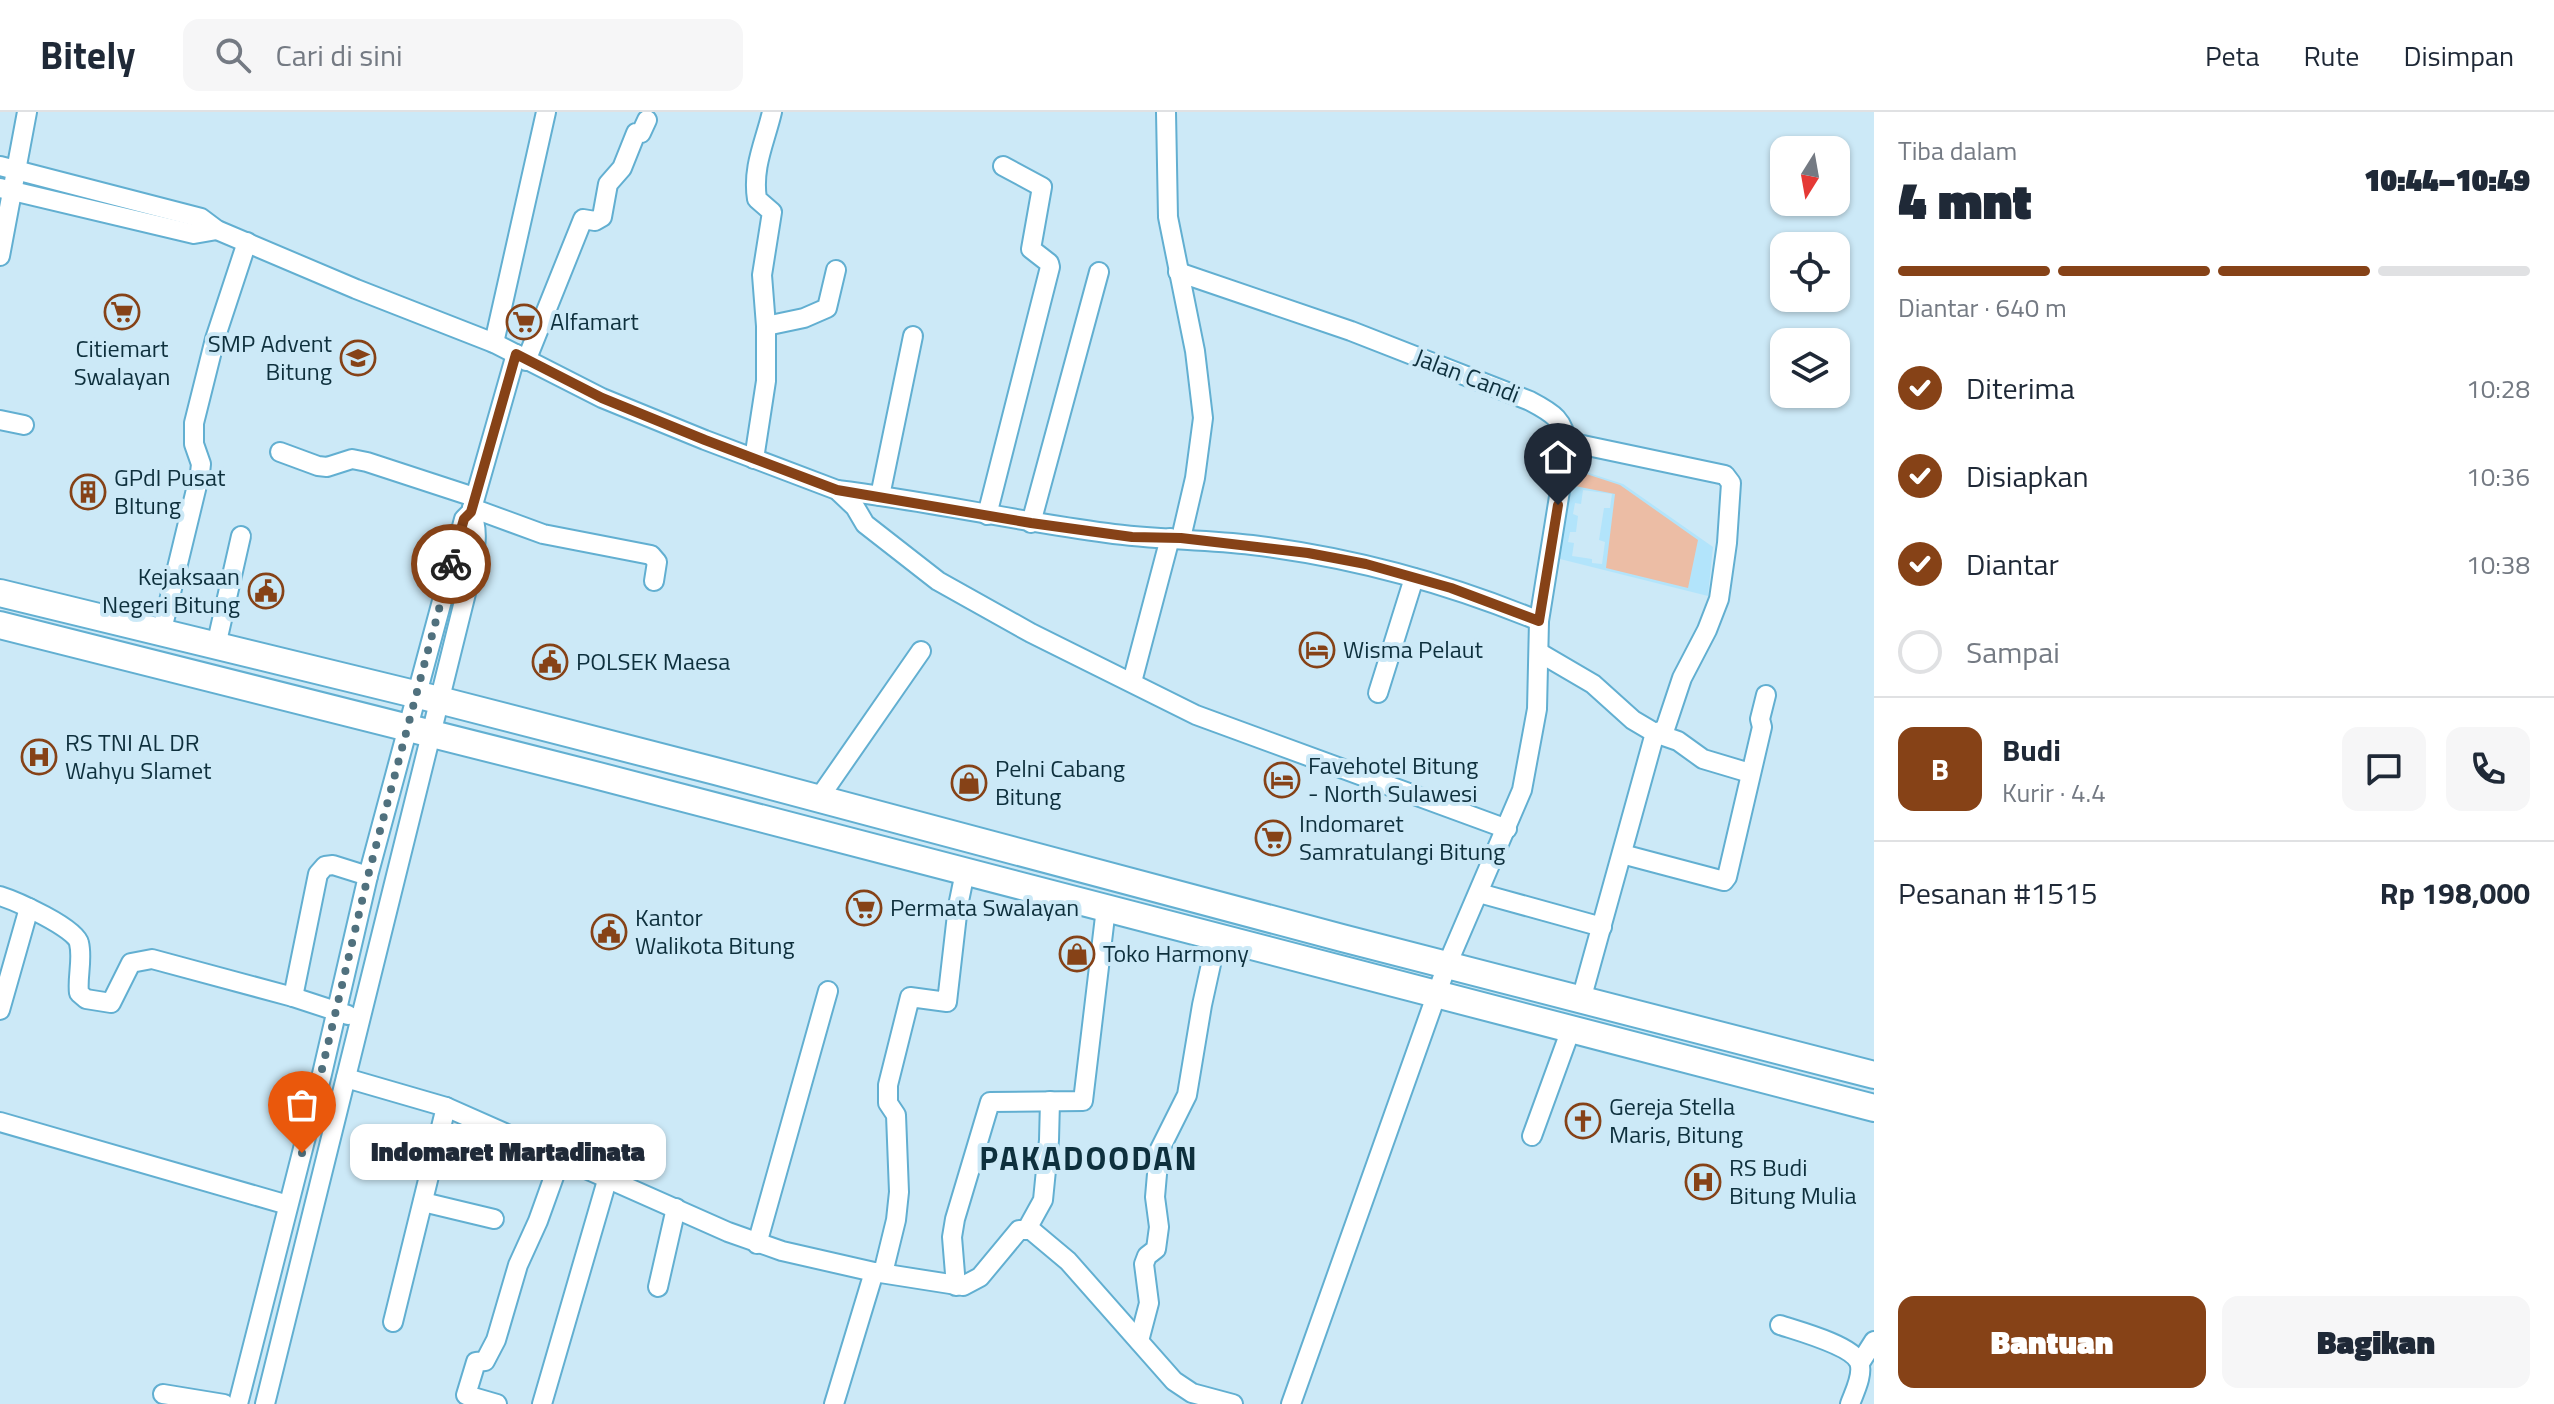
<!DOCTYPE html>
<html lang="id">
<meta charset="utf-8">
<style>
:root{--surface:#fff;--page:#f6f6f7;--text:#1f2937;--muted:#747a83;--line:#e0e1e3;--accent:#864217}
body{margin:0;font-family:"Titillium Web",sans-serif;background:var(--page);color:var(--text);height:100vh;display:flex;flex-direction:column;font-size:30px;white-space:nowrap}
*{box-sizing:border-box;margin:0}
p{font-size:26px;color:var(--muted)}
.icon{flex:none;width:44px;height:44px;fill:none;stroke:currentColor;stroke-width:2;stroke-linecap:round;stroke-linejoin:round}
.map{position:relative;flex:1;overflow:hidden}
.side{display:flex;flex-direction:column;background:var(--surface);width:680px}
.side>*{flex:none}
.needle{width:52px;rotate:191deg}
.fabs{position:absolute;left:1770px;top:24px;display:grid;gap:16px}
.fabs a{display:grid;place-items:center;width:80px;height:80px;border-radius:16px;background:var(--surface);box-shadow:0 2px 6px #0004;font-size:40px}
.pin{position:absolute;display:grid;place-items:center;width:68px;height:68px;color:#fff;margin:-82px -34px;border-radius:50% 50% 50% 0;rotate:-45deg;box-shadow:0 0 8px #0007}
.pin .icon{rotate:45deg}
.courier{position:absolute;display:grid;place-items:center;width:80px;height:80px;margin:-40px;border:6px solid #864217;border-radius:50%;background:#fff;color:#222;box-shadow:0 2px 10px #0007}
.bubble{position:absolute;height:56px;border-radius:16px;background:var(--surface);box-shadow:0 2px 6px #0004;font-size:26px;font-weight:800;line-height:56px;text-align:center}
.overview em{font-style:normal;font-weight:800}
.overview div{display:flex;flex-direction:column-reverse}
.overview{display:flex;align-items:center;justify-content:space-between;height:136px;padding:0 24px}
h1{font-size:52px;font-weight:800;line-height:60px}
.bar{display:grid;grid-template-columns:repeat(4,1fr);gap:12px 8px;align-content:center;height:96px;padding:0 24px}
.bar i{height:10px;border-radius:6px;background:var(--line)}
.bar .on{background:var(--accent)}
.bar p{grid-column:span 4}
.line{display:flex;align-items:center;gap:20px;padding:0 24px;border-top:2px solid var(--line)}
.line div{flex:1}
.round{display:grid;place-items:center;flex:none;width:84px;height:84px;border-radius:16px;background:var(--page)}
ol{padding:0 24px;list-style:none}
li{display:flex;align-items:center;gap:24px;height:88px}
li p{margin-inline-start:auto}
li .icon{padding:8px;border-radius:50%;background:var(--accent);color:#fff;stroke-width:4}
li:last-child{color:var(--muted)}
li i{width:44px;height:44px;border:4px solid var(--line);border-radius:50%}
.action{display:flex;gap:16px;margin-top:auto;padding:16px 24px}
.action a{flex:1;height:92px;border-radius:16px;background:var(--accent);color:#fff;font-size:32px;font-weight:800;line-height:92px;text-align:center}
.action a+a{background:var(--page);color:var(--text)}
header{display:flex;align-items:center;gap:48px;box-sizing:border-box;height:112px;padding:0 40px;background:var(--surface);border-bottom:2px solid var(--line)}
header strong{font-size:38px}
nav{display:flex;gap:44px;margin-inline-start:auto;font-size:28px}
.search{width:560px;height:72px;background:var(--page);display:flex;align-items:center;gap:20px;box-sizing:border-box;padding:0 28px;border-radius:16px;color:var(--muted);font-size:30px}
main{display:flex;flex:1;min-height:0}
.map>svg:first-child{display:block}
.built{fill:#b2e4fb;fill-rule:evenodd}
.green{fill:#ecbda5}
.lines{fill:none;stroke-linecap:round;stroke-linejoin:round}
.minor-casing{stroke:#62afd1;stroke-width:22}
.highway-casing{stroke:#62afd1;stroke-width:30}
.minor{stroke:#fff;stroke-width:18}
.highway{stroke:#fff;stroke-width:26}
.done{stroke:#50717e;stroke-width:8;stroke-dasharray:0 14.4}
.route{stroke:#864217;stroke-width:10}
.labels{text-anchor:middle;stroke-width:8;stroke-linejoin:round;paint-order:stroke}
.poi-label{font-size:24px;fill:#0e303d;stroke:#cce9f7;text-anchor:start}
.street-label{font-size:24px;fill:#0e303d;stroke:#cce9f7}
.district-label{font-size:32px;font-weight:bold;letter-spacing:2px;fill:#0e303d;stroke:#cce9f7}
</style>
<header>
<strong>Bitely</strong>
<div class="search"><svg class="icon" aria-label="search" viewBox="0 0 24 24"><circle cx="10" cy="10" r="6"/><path d="M15 15l6 6"/></svg>Cari di sini</div>
<nav><a>Peta</a><a>Rute</a><a>Disimpan</a></nav>
</header>
<main>
<div class="map">
<svg width="1874" height="1292" viewBox="0 0 1874 1292">
<rect width="100%" height="100%" fill="#cce9f7"/>
<!-- built -->
<path class="built" d="M1567,354L1623,372L1713,435L1708,484L1552,445ZM1583,378L1612,382L1610,396H1604L1599,428L1605,430L1602,452L1592,451V447L1572,444L1574,431L1568,430L1570,420H1576L1578,404L1573,402L1575,391L1581,392Z"/>
<!-- green -->
<polygon class="green" points="1568,356 1620,373 1698,428 1688,476 1606,456 1615,382 1565,372"/>
<g class="lines">
<!-- minor casing -->
<g class="minor-casing">
<g id="minor">
<polyline points="1166,0 1168,105 1195,239 1203,306 1195,366 1181,426"/>
<polyline points="0,54 201,106 217,118 356,177 494,231 602,286 705,328 837,378 855,395 865,412 938,469 1031,521 1196,603 1507,717"/>
<polyline points="0,76 194,122 217,118"/>
<polyline points="0,144 27,0"/>
<path d="M1178,160L1351,219L1530,289C1553,301 1565,308 1567,335L1539,509L1537,597L1522,678L1447,853L1291,1292"/>
<polyline points="766,214 804,206 827,196 836,158"/>
<polyline points="494,231 546,0"/>
<polyline points="526,249 583,107 595,109 602,105 608,72 622,56 636,21 641,21 647,8"/>
<polyline points="0,308 24,313"/>
<polyline points="1567,335 1578,332 1725,363 1731,371 1727,431 1719,487 1707,518 1682,566 1665,617 1655,621 1581,888"/>
<polyline points="280,340 318,354 327,355 352,347 367,350 474,385"/>
<path d="M754,347L766,269V214L762,163L772,100L757,87C752,55 765,30 772,0"/>
<path d="M837,378C927,389 1016,409 1107,421C1155,428 1204,427 1252,433C1351,445 1447,471 1539,509"/>
<polyline points="880,384 913,224"/>
<polyline points="472,396 543,422 651,443 657,450 654,469"/>
<polyline points="987,403 1050,155 1049,151 1031,137 1042,75 1003,54"/>
<polyline points="1031,411 1099,160"/>
<polyline points="161,522 200,361 201,352 194,332 194,311 215,227 247,130"/>
<polyline points="216,534 241,424"/>
<polyline points="1540,541 1593,572 1633,608 1655,621 1678,629 1703,647 1750,661"/>
<polyline points="1132,570 1170,426"/>
<polyline points="1378,581 1414,466"/>
<polyline points="819,686 921,539"/>
<polyline points="1622,742 1724,769 1727,765 1762,615 1760,607 1766,583"/>
<polyline points="1479,781 1602,815"/>
<path d="M0,784C16,789 76,816 79,831C83,847 77,865 79,881L86,887L111,891L131,851L152,847L293,885L348,903"/>
<polyline points="293,885 318,762 325,754 333,753 368,764"/>
<polyline points="0,898 29,796"/>
<polyline points="346,966 446,995 728,1120 782,1139 874,1160 963,1174 980,1165 1019,1118 1031,1118 1068,1149 1174,1269 1192,1281 1233,1292"/>
<polyline points="0,1010 288,1093"/>
<polyline points="1532,1024 1571,917"/>
<polyline points="423,1090 494,1107"/>
<polyline points="1027,1117 1043,1088 1049,1028 1050,989"/>
<polyline points="757,1132 828,879"/>
<polyline points="883,1161 896,1108 899,1080 896,1003 888,991 888,973 910,885 947,890 958,794 965,760"/>
<polyline points="956,1174 952,1125 955,1107 990,990 1083,989 1106,796"/>
<polyline points="658,1175 676,1096"/>
<polyline points="393,1210 446,995"/>
<path d="M1780,1213C1798,1219 1851,1233 1859,1250C1864,1262 1854,1281 1850,1292"/>
<polyline points="1139,1229 1149,1191 1144,1152 1147,1144 1156,1137 1159,1115 1155,1085 1159,1039 1187,983 1202,893 1217,825"/>
<polyline points="1860,1251 1874,1229"/>
<polyline points="163,1282 224,1292"/>
<polyline points="238,1292 322,962 368,764 464,407 471,400 516,242"/>
<path d="M265,1292L469,469C473,445 481,422 471,400"/>
<polyline points="497,1292 466,1283 476,1250 485,1249 496,1228 518,1153 538,1109 561,1045"/>
<polyline points="542,1292 608,1065"/>
<polyline points="834,1292 874,1160"/>
</g>
</g>
<!-- highway casing -->
<g class="highway-casing">
<g id="highway">
<polyline points="0,481 439,588 715,659 1342,826 1874,963"/>
<polyline points="0,513 587,661 1874,996"/>
</g>
</g>
<!-- minor -->
<use href="#minor" class="minor"/>
<!-- highway -->
<use href="#highway" class="highway"/>
</g>
<g class="lines">
<!-- done -->
<polyline class="done" points="302,1041 368,764 451,452"/>
<!-- route -->
<polyline class="route" points="451,452 464,407 471,400 516,242 602,286 705,328 837,378 1031,411 1132,425 1181,426 1308,441 1366,452 1451,476 1539,509 1558,393"/>
</g>
<!-- icons -->
<defs>
<g id="supermarket-ring" transform="scale(1.8)"><circle r="9.5" fill="#cce9f7" stroke="#864217" stroke-width="1.5"/><path d="M-6-5.5h2.5l.6 2H6L4.5 2H-2.5L-4.4-4H-6ZM-1.5 3.2a1.3 1.3 0 1 0 .1 0ZM3 3.2a1.3 1.3 0 1 0 .1 0Z" fill="#864217"/></g>
<g id="university-ring" transform="scale(1.8)"><circle r="9.5" fill="#cce9f7" stroke="#864217" stroke-width="1.5"/><path d="M0-5L7-2L0 1L-7-2ZM-4 1L0 2.5L4 1V4Q0 6-4 4Z" fill="#864217"/></g>
<g id="building-ring" transform="scale(1.8)"><circle r="9.5" fill="#cce9f7" stroke="#864217" stroke-width="1.5"/><path d="M-4-6H4V6H1V3H-1V6H-4ZM-2.5-4.3h1.7v1.8h-1.7ZM.8-4.3h1.7v1.8H.8ZM-2.5-1h1.7V.8h-1.7ZM.8-1h1.7V.8H.8Z" fill="#864217"/></g>
<g id="civic-ring" transform="scale(1.8)"><circle r="9.5" fill="#cce9f7" stroke="#864217" stroke-width="1.5"/><path d="M-.6-6.5H3V-4.5H.6V-3L4-1V1h2V6H-6V1h2V-1L-.6-3ZM-1.2 2.5V6h2.4V2.5Z" fill="#864217"/></g>
<g id="hotel-ring" transform="scale(1.8)"><circle r="9.5" fill="#cce9f7" stroke="#864217" stroke-width="1.5"/><path d="M-6-4.5h1.5V1H6V5H4.5V3h-9V5H-6ZM-4 0a1.8 1.8 0 1 1 3.6 0ZM.5 0V-2.5h3Q6-2.5 6 0Z" fill="#864217"/></g>
<g id="hospital-ring" transform="scale(1.8)"><circle r="9.5" fill="#cce9f7" stroke="#864217" stroke-width="1.5"/><path d="M-5-5h3v3.5h4V-5h3V5h-3V1.5h-4V5h-3Z" fill="#864217"/></g>
<g id="shop-ring" transform="scale(1.8)"><circle r="9.5" fill="#cce9f7" stroke="#864217" stroke-width="1.5"/><path d="M-5-2.5h2.3a2.7 3.5 0 0 1 5.4 0H5L5.5 6h-11ZM-1.5-2.5h3a1.5 2.3 0 0 0-3 0Z" fill="#864217"/></g>
<g id="church-ring" transform="scale(1.8)"><circle r="9.5" fill="#cce9f7" stroke="#864217" stroke-width="1.5"/><path d="M-1.2-6h2.4v3.5h3.3v2.4h-3.3V6h-2.4V-.1h-3.3v-2.4h3.3Z" fill="#864217"/></g>
</defs>
<g fill-rule="evenodd">
<use href="#supermarket-ring" x="122" y="200"/>
<use href="#supermarket-ring" x="524" y="210"/>
<use href="#university-ring" x="358" y="246"/>
<use href="#building-ring" x="88" y="380"/>
<use href="#civic-ring" x="266" y="479"/>
<use href="#hotel-ring" x="1317" y="538"/>
<use href="#civic-ring" x="550" y="550"/>
<use href="#hospital-ring" x="39" y="645"/>
<use href="#hotel-ring" x="1282" y="668"/>
<use href="#shop-ring" x="969" y="671"/>
<use href="#supermarket-ring" x="1273" y="726"/>
<use href="#supermarket-ring" x="864" y="796"/>
<use href="#civic-ring" x="609" y="820"/>
<use href="#shop-ring" x="1077" y="842"/>
<use href="#church-ring" x="1583" y="1009"/>
<use href="#hospital-ring" x="1703" y="1070"/>
</g>
<g class="labels">
<!-- poi labels -->
<g class="poi-label">
<text x="550" y="218">Alfamart</text>
<text x="332" y="240" text-anchor="end">SMP Advent<tspan x="332" dy="28">Bitung</tspan></text>
<text x="122" y="245" text-anchor="middle">Citiemart<tspan x="122" dy="28">Swalayan</tspan></text>
<text x="114" y="374">GPdI Pusat<tspan x="114" dy="28">BItung</tspan></text>
<text x="240" y="473" text-anchor="end">Kejaksaan<tspan x="240" dy="28">Negeri Bitung</tspan></text>
<text x="1343" y="546">Wisma Pelaut</text>
<text x="576" y="558">POLSEK Maesa</text>
<text x="65" y="639">RS TNI AL DR<tspan x="65" dy="28">Wahyu Slamet</tspan></text>
<text x="1308" y="662">Favehotel Bitung<tspan x="1308" dy="28">- North Sulawesi</tspan></text>
<text x="995" y="665">Pelni Cabang<tspan x="995" dy="28">Bitung</tspan></text>
<text x="1299" y="720">Indomaret<tspan x="1299" dy="28">Samratulangi Bitung</tspan></text>
<text x="890" y="804">Permata Swalayan</text>
<text x="635" y="814">Kantor<tspan x="635" dy="28">Walikota Bitung</tspan></text>
<text x="1103" y="850">Toko Harmony</text>
<text x="1609" y="1003">Gereja Stella<tspan x="1609" dy="28">Maris, Bitung</tspan></text>
<text x="1729" y="1064">RS Budi<tspan x="1729" dy="28">Bitung Mulia</tspan></text>
</g>
<!-- street labels -->
<g class="street-label">
<text transform="translate(1467 264) rotate(21)" y="8">Jalan Candi</text>
</g>
<!-- district labels -->
<g class="district-label">
<text x="1089" y="1058">PAKADOODAN</text>
</g>
</g>
</svg>
<div class="fabs">
<a><svg class="needle" viewBox="-14 -14 28 28"><path d="M0-13l5 13h-10z" fill="#e53935"/><path d="M0 13l5-13h-10z" fill="#747a83"/></svg></a>
<a><svg class="icon" aria-label="locate" viewBox="0 0 24 24"><circle cx="12" cy="12" r="6"/><path d="M12 2v4M12 18v4M2 12h4M18 12h4"/></svg></a>
<a><svg class="icon" aria-label="layers" viewBox="0 0 24 24"><path d="M12 4l9 5-9 5-9-5zM3 14l9 5 9-5"/></svg></a>
</div>
<div class="pin" style="left:302px;top:1041px;background:#ea580c"><svg class="icon" aria-label="bag" viewBox="0 0 24 24"><path d="M5 8h14l-1 12H6zM9 8a3 3 0 0 1 6 0"/></svg></div>
<div class="pin" style="left:1558px;top:393px;background:#1f2937"><svg class="icon" aria-label="home" viewBox="0 0 24 24"><path d="M3 11l9-7 9 7M6 9v11h12V9"/></svg></div>
<div class="courier" style="left:451px;top:452px"><svg class="icon" aria-label="bike" viewBox="0 0 24 24"><circle cx="6" cy="16" r="4"/><circle cx="18" cy="16" r="4"/><path d="M6 16l4-8h5l3 8M10 8l3 8H6M13 5h3"/></svg></div>
<div class="bubble" style="left:350px;top:1012px;width:316px">Indomaret Martadinata</div>
</div>
<section class="side">
<div class="overview"><div><h1>4 mnt</h1><p>Tiba dalam</p></div><em>10:44–10:49</em></div>
<div class="bar"><i class="on"></i><i class="on"></i><i class="on"></i><i></i><p>Diantar · 640 m</p></div>
<ol>
<li><svg class="icon" aria-label="check" viewBox="0 0 24 24"><path d="M5 12l5 5 9-10"/></svg>Diterima<p>10:28</p></li>
<li><svg class="icon" aria-label="check" viewBox="0 0 24 24"><path d="M5 12l5 5 9-10"/></svg>Disiapkan<p>10:36</p></li>
<li><svg class="icon" aria-label="check" viewBox="0 0 24 24"><path d="M5 12l5 5 9-10"/></svg>Diantar<p>10:38</p></li>
<li><i></i>Sampai</li>
</ol>
<div class="line" style="height:144px"><b class="round" style="background:var(--accent);color:#fff">B</b><div><b>Budi</b><p>Kurir · 4.4</p></div><a class="round"><svg class="icon" aria-label="chat" viewBox="0 0 24 24"><path d="M4 5h16v11H9l-5 4z"/></svg></a><a class="round"><svg class="icon" aria-label="phone" viewBox="0 0 24 24"><path d="M5 4h4l2 5-3 2q2 4 5 5l2-3 5 2v4C11 20 4 13 5 4z"/></svg></a></div>
<div class="line" style="height:104px"><div>Pesanan #1515</div><b>Rp 198,000</b></div>
<div class="action"><a>Bantuan</a><a>Bagikan</a></div>
</section>
</main>
